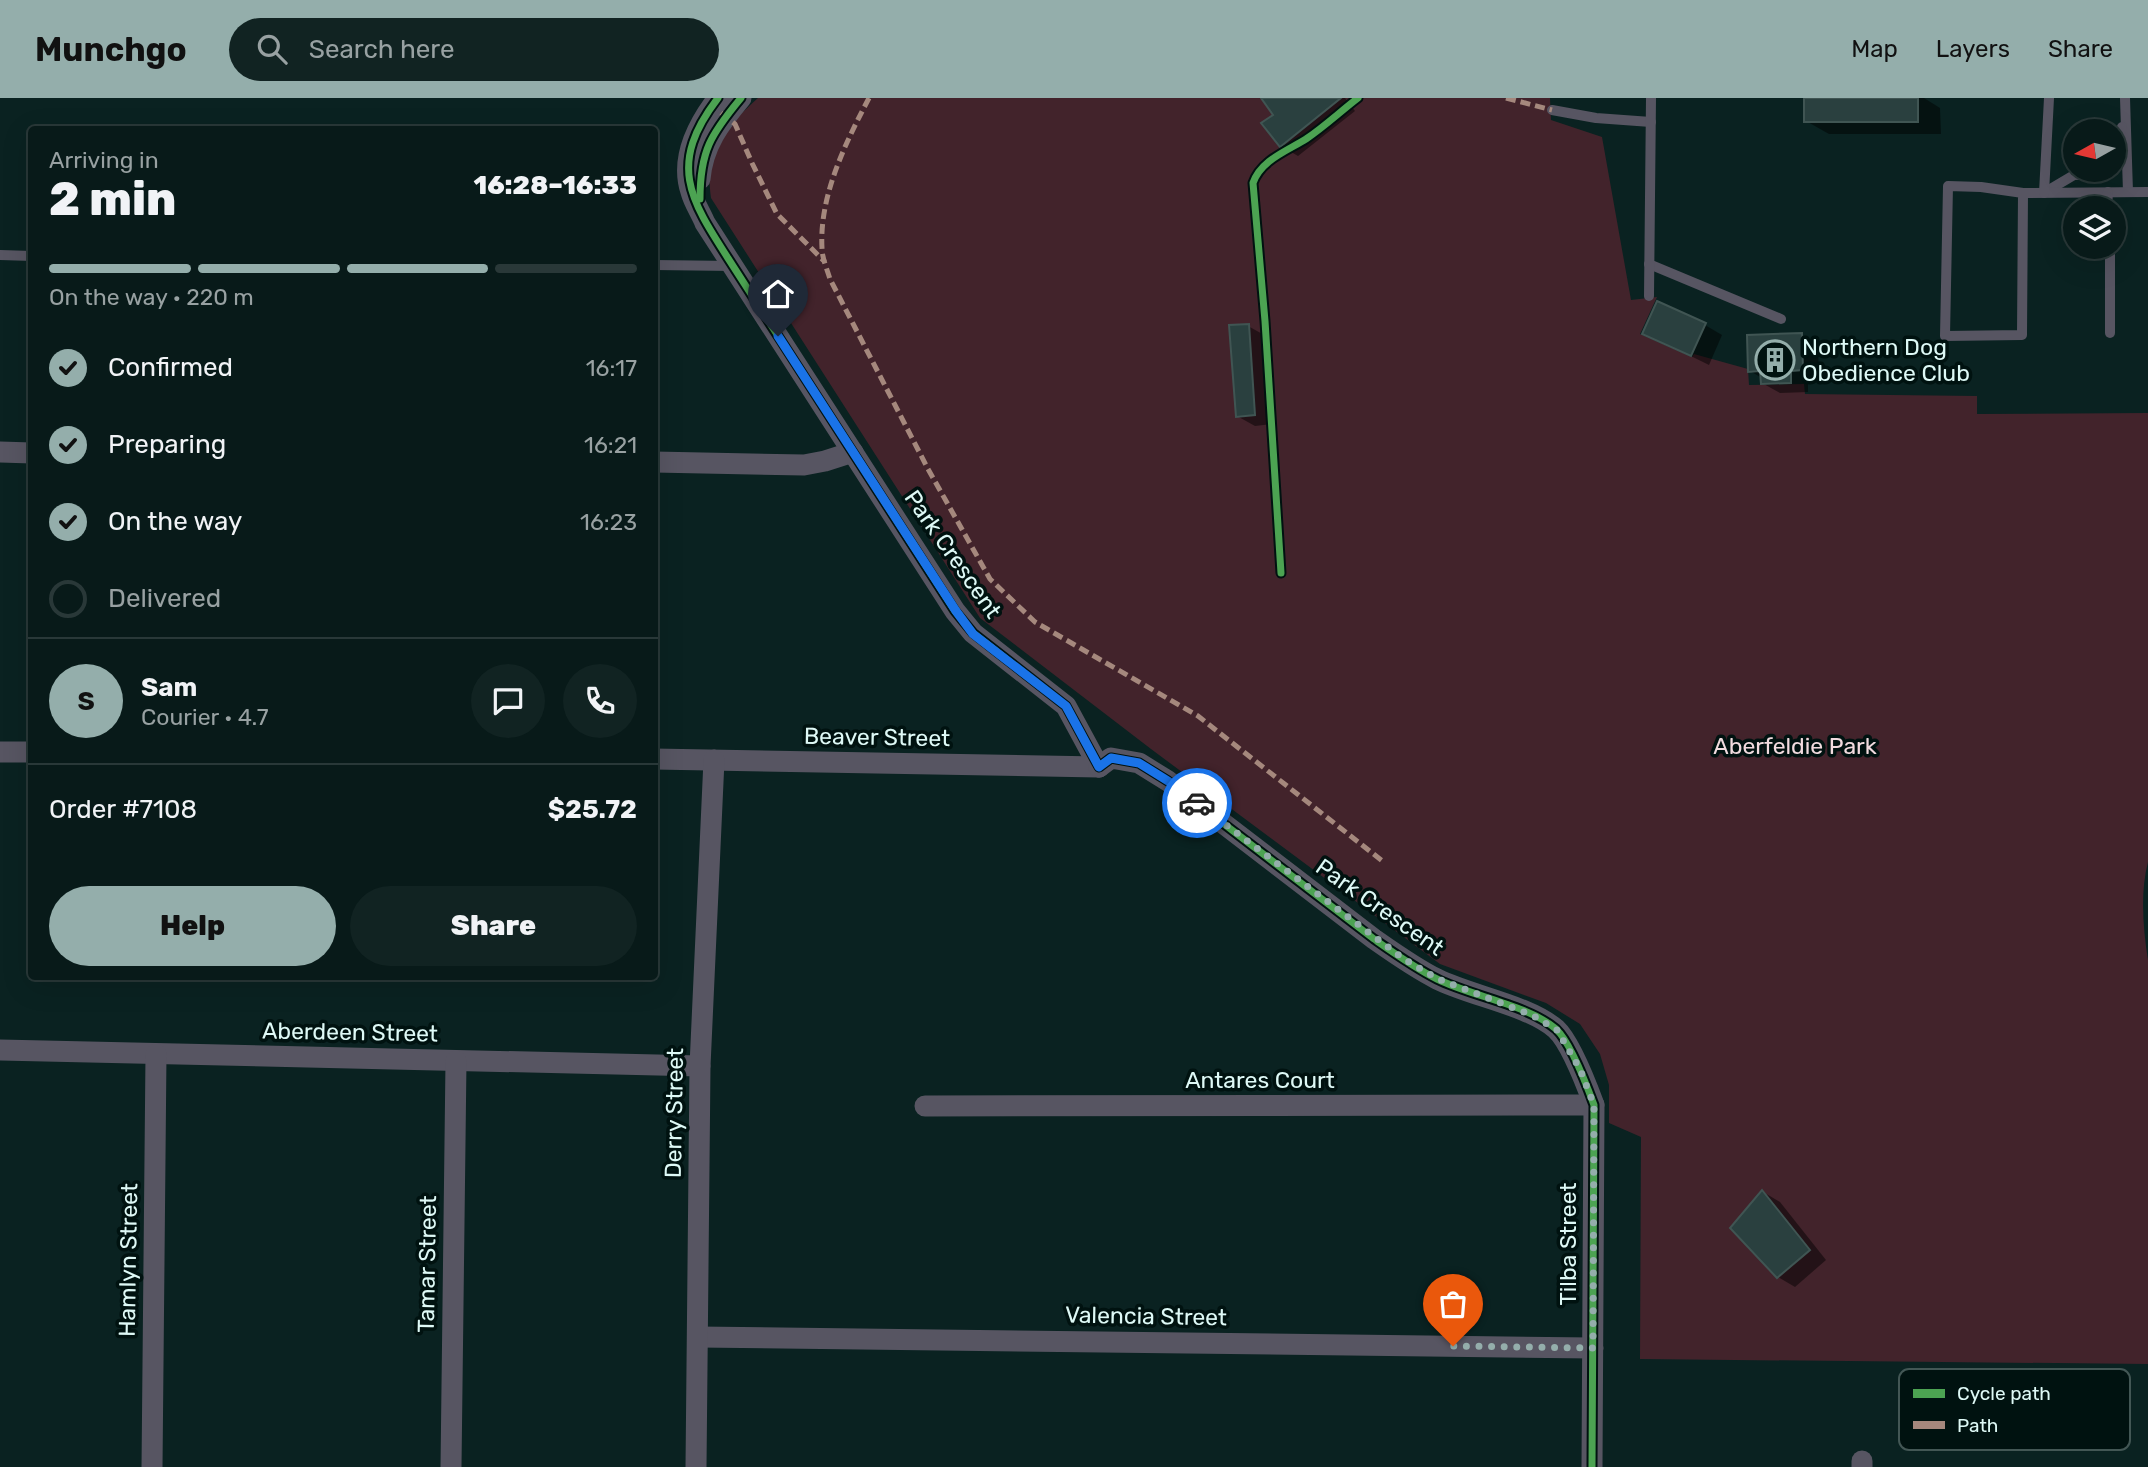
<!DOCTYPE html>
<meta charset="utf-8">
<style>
:root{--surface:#081a19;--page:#112322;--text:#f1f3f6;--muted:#98a1a2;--line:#293838;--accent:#94aeab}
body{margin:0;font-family:Rubik,sans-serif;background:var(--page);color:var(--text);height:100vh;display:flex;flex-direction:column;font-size:26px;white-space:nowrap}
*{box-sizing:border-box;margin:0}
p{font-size:23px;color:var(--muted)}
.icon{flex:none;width:38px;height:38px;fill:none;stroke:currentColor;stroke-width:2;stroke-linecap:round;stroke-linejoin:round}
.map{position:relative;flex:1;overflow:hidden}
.details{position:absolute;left:28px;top:28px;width:630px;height:854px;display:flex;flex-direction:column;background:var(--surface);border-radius:7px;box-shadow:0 7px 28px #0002,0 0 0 2px var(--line)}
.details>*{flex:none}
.needle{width:46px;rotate:262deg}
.fabs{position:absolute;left:2063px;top:21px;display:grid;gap:14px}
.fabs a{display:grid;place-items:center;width:63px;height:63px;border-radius:50%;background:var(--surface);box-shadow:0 7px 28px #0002,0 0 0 2px var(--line);font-size:35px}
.pin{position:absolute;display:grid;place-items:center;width:60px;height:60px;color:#fff;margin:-72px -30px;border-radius:50% 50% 50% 0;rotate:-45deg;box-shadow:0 0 7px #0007}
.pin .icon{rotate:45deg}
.courier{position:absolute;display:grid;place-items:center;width:70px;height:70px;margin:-35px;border:5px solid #1a73e8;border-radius:50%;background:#fff;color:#222;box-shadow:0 2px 9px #0007}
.head em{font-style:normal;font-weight:800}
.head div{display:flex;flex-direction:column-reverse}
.head{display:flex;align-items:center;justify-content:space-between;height:119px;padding:0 21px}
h1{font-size:46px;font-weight:800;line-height:52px}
.bar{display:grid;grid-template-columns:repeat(4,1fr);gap:10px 7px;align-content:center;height:84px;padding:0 21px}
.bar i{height:9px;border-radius:5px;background:var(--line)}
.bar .on{background:var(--accent)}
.bar p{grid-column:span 4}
.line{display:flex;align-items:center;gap:18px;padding:0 21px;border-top:2px solid var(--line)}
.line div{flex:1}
.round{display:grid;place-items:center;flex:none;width:74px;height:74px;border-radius:37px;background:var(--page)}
ol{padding:0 21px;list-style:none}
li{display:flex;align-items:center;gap:21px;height:77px}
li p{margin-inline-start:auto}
li .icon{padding:7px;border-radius:50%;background:var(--accent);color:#111;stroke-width:4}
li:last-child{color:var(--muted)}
li i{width:38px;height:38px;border:4px solid var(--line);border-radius:50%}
.primary-button{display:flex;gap:14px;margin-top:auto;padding:14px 21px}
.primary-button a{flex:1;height:80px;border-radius:42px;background:var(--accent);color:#111;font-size:28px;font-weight:800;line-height:80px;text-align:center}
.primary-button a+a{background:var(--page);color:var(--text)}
header{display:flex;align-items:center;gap:42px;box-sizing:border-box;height:98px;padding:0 35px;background:var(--accent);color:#111}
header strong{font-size:33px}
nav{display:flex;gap:38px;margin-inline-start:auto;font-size:24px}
.search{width:490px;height:63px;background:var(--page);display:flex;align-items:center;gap:18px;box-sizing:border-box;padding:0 24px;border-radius:38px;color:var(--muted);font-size:26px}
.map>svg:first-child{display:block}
.green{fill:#42232b}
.shadow{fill:#0007}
.building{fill:#2a403f;stroke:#405553;stroke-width:2}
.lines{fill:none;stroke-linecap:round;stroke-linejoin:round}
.lane{stroke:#575562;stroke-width:10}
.street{stroke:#575562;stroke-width:21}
.quiet{stroke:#a5887d;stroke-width:5;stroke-dasharray:10 5;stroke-linecap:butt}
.cycleway-casing{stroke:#001210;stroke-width:11}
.cycleway{stroke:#4ca352;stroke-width:7}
.done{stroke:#94aeab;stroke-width:7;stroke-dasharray:0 12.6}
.route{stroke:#1a73e8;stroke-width:9}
.labels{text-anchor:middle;stroke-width:7;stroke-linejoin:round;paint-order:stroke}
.poi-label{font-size:23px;fill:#def9f6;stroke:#001210;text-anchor:start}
.street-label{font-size:23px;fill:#def9f6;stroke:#001210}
.park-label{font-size:23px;fill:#f1dbdf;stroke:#001210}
.key{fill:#001210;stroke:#435755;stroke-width:2}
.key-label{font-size:19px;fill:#def9f6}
</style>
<header>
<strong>Munchgo</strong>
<div class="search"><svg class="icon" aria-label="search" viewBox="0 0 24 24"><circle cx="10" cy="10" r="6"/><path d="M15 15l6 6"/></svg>Search here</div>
<nav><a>Map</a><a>Layers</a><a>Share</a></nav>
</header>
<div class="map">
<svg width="2148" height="1369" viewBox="0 0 2148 1369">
<rect width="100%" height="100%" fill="#0a2221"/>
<!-- green -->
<path class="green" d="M758,0H1550L1551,22L1602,39L1631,202L1657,199L1640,236L1692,259L1694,256L1748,271L1749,287L1804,286L1805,296L1977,298V316L2148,315V764C2140,794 2143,831 2148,862V1266L1640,1261L1641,1039L1609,1025V987L1600,956L1580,926L1546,905L1440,866L1151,651L980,520L711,100C704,50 723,32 758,0Z"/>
<!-- shadow -->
<g class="shadow">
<polygon points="1263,0 1345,0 1355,13 1298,58 1281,48 1275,17"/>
<polygon points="1806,0 1924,0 1940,10 1941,36 1829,36 1806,23"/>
<polygon points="1705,227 1722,237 1709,267 1644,235"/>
<polygon points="1248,228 1266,238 1272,326 1255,328 1237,318"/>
<polygon points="1801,237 1818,247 1819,281 1808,282 1808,294 1780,295 1762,285 1762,280 1750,273"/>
<polygon points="1763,1094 1780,1104 1826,1162 1795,1189 1778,1179"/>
</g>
<!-- building -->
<g class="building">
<polygon points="1261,0 1341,0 1280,49 1261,25 1273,17"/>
<rect x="1804" y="0" width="114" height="24"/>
<polygon points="1657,203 1706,225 1691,258 1642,236"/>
<polygon points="1249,226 1255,317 1236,319 1229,227"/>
<polygon points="1802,235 1803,272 1791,273 1791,285 1761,286 1760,273 1748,274 1747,237"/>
<polygon points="1762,1092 1810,1152 1777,1180 1730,1130"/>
</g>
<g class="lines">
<!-- lane -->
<g class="lane">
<polyline points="2125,0 2128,94"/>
<polyline points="1552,12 1596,20 1651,24"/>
<polyline points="2114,60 2122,29"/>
<polyline points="2047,93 2074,77 2094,76 2104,72"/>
<polyline points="2023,95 2022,237 1945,238 1948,88 1981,89 2023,95 2148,94"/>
<polyline points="2044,95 2049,0"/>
<polyline points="2107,110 2108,94"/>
<polyline points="2110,149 2110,235"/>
<polyline points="0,157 32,158"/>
<polyline points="1649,166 1781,221"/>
<polyline points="654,167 733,168"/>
<polyline points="1649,198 1651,0"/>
</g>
<!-- street -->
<g class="street">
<path d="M718,0C698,26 680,61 691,94C694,105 701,115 705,125L955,513L973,535L1066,608L1099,669"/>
<path d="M700,81C703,47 720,25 741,0"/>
<polyline points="0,354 32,355"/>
<polyline points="654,364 804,367 825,363 853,354"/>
<polyline points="0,654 32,654"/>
<polyline points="654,661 1099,669"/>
<path d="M1099,669L1111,660L1139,665L1168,683L1374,841C1394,855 1415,870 1437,881C1471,898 1528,907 1556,931C1570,944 1587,988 1594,1007L1592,1369"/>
<polyline points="0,952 700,968"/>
<polyline points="925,1008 1594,1007"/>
<polyline points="698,1239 1593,1250"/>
<polyline points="152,1369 156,956"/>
<polyline points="451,1369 456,963"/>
<polyline points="696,1369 700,968 714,662"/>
<polyline points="1862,1369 1862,1363"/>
</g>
<!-- quiet -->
<g class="quiet">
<path d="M869,0C846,44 819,98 822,150C822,160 827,171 830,181L928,371L990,481L1035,524L1198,618L1385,765"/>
<polyline points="1506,0 1552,12"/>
<polyline points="721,15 735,26 752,65 777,116 825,164"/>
</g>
<!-- cycleway casing -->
<g class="cycleway-casing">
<g id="cycleway">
<path d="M718,0C665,69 692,104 733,168L955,513L973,535L1066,608L1099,669L1111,660L1139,665L1168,683L1374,841C1394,855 1415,870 1437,881C1471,898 1528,907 1556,931C1570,944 1587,988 1594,1007L1592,1369"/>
<path d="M700,101C700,53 711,36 741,0"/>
<path d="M1281,475L1265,223L1253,85C1261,62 1287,53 1306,41C1324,29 1341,13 1358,0"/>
</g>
</g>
<!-- cycleway -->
<use href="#cycleway" class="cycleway"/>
</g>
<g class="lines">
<!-- done -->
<polyline class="done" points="1197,705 1404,861 1438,881 1532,917 1557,932 1580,971 1594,1007 1593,1250 1453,1248"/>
<!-- route -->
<polyline class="route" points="778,238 956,513 973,536 1066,608 1099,669 1111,660 1139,665 1168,683 1197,705"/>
</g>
<!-- icons -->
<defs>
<g id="building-ring" transform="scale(2.0125)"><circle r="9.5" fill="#001210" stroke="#94aeab" stroke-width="1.5"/><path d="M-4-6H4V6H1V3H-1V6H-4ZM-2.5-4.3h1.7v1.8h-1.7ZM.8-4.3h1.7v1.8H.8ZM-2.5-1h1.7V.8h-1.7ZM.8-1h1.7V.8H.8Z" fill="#94aeab"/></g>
</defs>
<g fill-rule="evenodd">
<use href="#building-ring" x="1775" y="262"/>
</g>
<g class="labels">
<!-- poi labels -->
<g class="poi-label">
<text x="1802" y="257">Northern Dog<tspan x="1802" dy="26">Obedience Club</tspan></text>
</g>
<!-- street labels -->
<g class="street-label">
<text transform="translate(953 456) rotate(55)" y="8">Park Crescent</text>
<text transform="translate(877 639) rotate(1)" y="8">Beaver Street</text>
<text transform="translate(1380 809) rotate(35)" y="8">Park Crescent</text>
<text transform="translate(350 934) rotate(1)" y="8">Aberdeen Street</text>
<text x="1260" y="990">Antares Court</text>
<text transform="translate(674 1015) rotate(-89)" y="8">Derry Street</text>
<text transform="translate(1568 1146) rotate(-90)" y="8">Tilba Street</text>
<text transform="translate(128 1162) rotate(-89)" y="8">Hamlyn Street</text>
<text transform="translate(427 1166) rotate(-89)" y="8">Tamar Street</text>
<text transform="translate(1146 1218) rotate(1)" y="8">Valencia Street</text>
</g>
<!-- park labels -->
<g class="park-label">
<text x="1795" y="656">Aberfeldie Park</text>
</g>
</g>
<!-- legend -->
<rect x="1899" y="1271" width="231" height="81" rx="10" class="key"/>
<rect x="1913" y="1291" width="32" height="9" fill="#4ca352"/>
<rect x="1913" y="1323" width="32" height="8" fill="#a5887d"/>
<g class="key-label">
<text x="1957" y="1302">Cycle path</text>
<text x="1957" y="1334">Path</text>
</g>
</svg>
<div class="fabs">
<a><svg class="needle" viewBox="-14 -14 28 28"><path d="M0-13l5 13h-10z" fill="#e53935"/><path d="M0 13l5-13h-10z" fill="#98a1a2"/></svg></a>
<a><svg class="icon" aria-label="layers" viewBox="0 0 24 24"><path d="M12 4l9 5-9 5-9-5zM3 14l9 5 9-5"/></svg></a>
</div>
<div class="pin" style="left:1453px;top:1248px;background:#ea580c"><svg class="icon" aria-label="bag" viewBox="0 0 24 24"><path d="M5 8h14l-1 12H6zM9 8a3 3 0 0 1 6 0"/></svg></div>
<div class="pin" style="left:778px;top:238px;background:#1f2937"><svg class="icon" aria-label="home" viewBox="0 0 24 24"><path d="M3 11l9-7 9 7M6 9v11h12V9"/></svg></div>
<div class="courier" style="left:1197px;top:705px"><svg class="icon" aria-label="car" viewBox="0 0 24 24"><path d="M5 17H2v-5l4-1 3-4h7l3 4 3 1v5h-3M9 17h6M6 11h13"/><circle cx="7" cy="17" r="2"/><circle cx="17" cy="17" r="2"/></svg></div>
<section class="details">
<div class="head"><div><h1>2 min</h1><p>Arriving in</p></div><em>16:28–16:33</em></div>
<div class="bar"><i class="on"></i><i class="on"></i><i class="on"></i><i></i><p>On the way · 220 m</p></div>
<ol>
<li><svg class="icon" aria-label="check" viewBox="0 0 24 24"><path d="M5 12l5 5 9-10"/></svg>Confirmed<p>16:17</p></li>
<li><svg class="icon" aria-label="check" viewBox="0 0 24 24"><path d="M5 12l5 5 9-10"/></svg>Preparing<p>16:21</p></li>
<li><svg class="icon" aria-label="check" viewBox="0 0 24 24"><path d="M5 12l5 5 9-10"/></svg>On the way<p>16:23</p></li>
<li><i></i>Delivered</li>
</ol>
<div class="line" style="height:126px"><b class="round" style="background:var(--accent);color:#111">S</b><div><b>Sam</b><p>Courier · 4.7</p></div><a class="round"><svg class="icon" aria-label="chat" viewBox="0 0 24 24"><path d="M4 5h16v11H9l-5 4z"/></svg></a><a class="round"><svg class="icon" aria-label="phone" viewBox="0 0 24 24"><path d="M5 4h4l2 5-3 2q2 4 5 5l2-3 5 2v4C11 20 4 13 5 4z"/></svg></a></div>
<div class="line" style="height:91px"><div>Order #7108</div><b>$25.72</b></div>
<div class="primary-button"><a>Help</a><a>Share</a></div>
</section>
</div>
